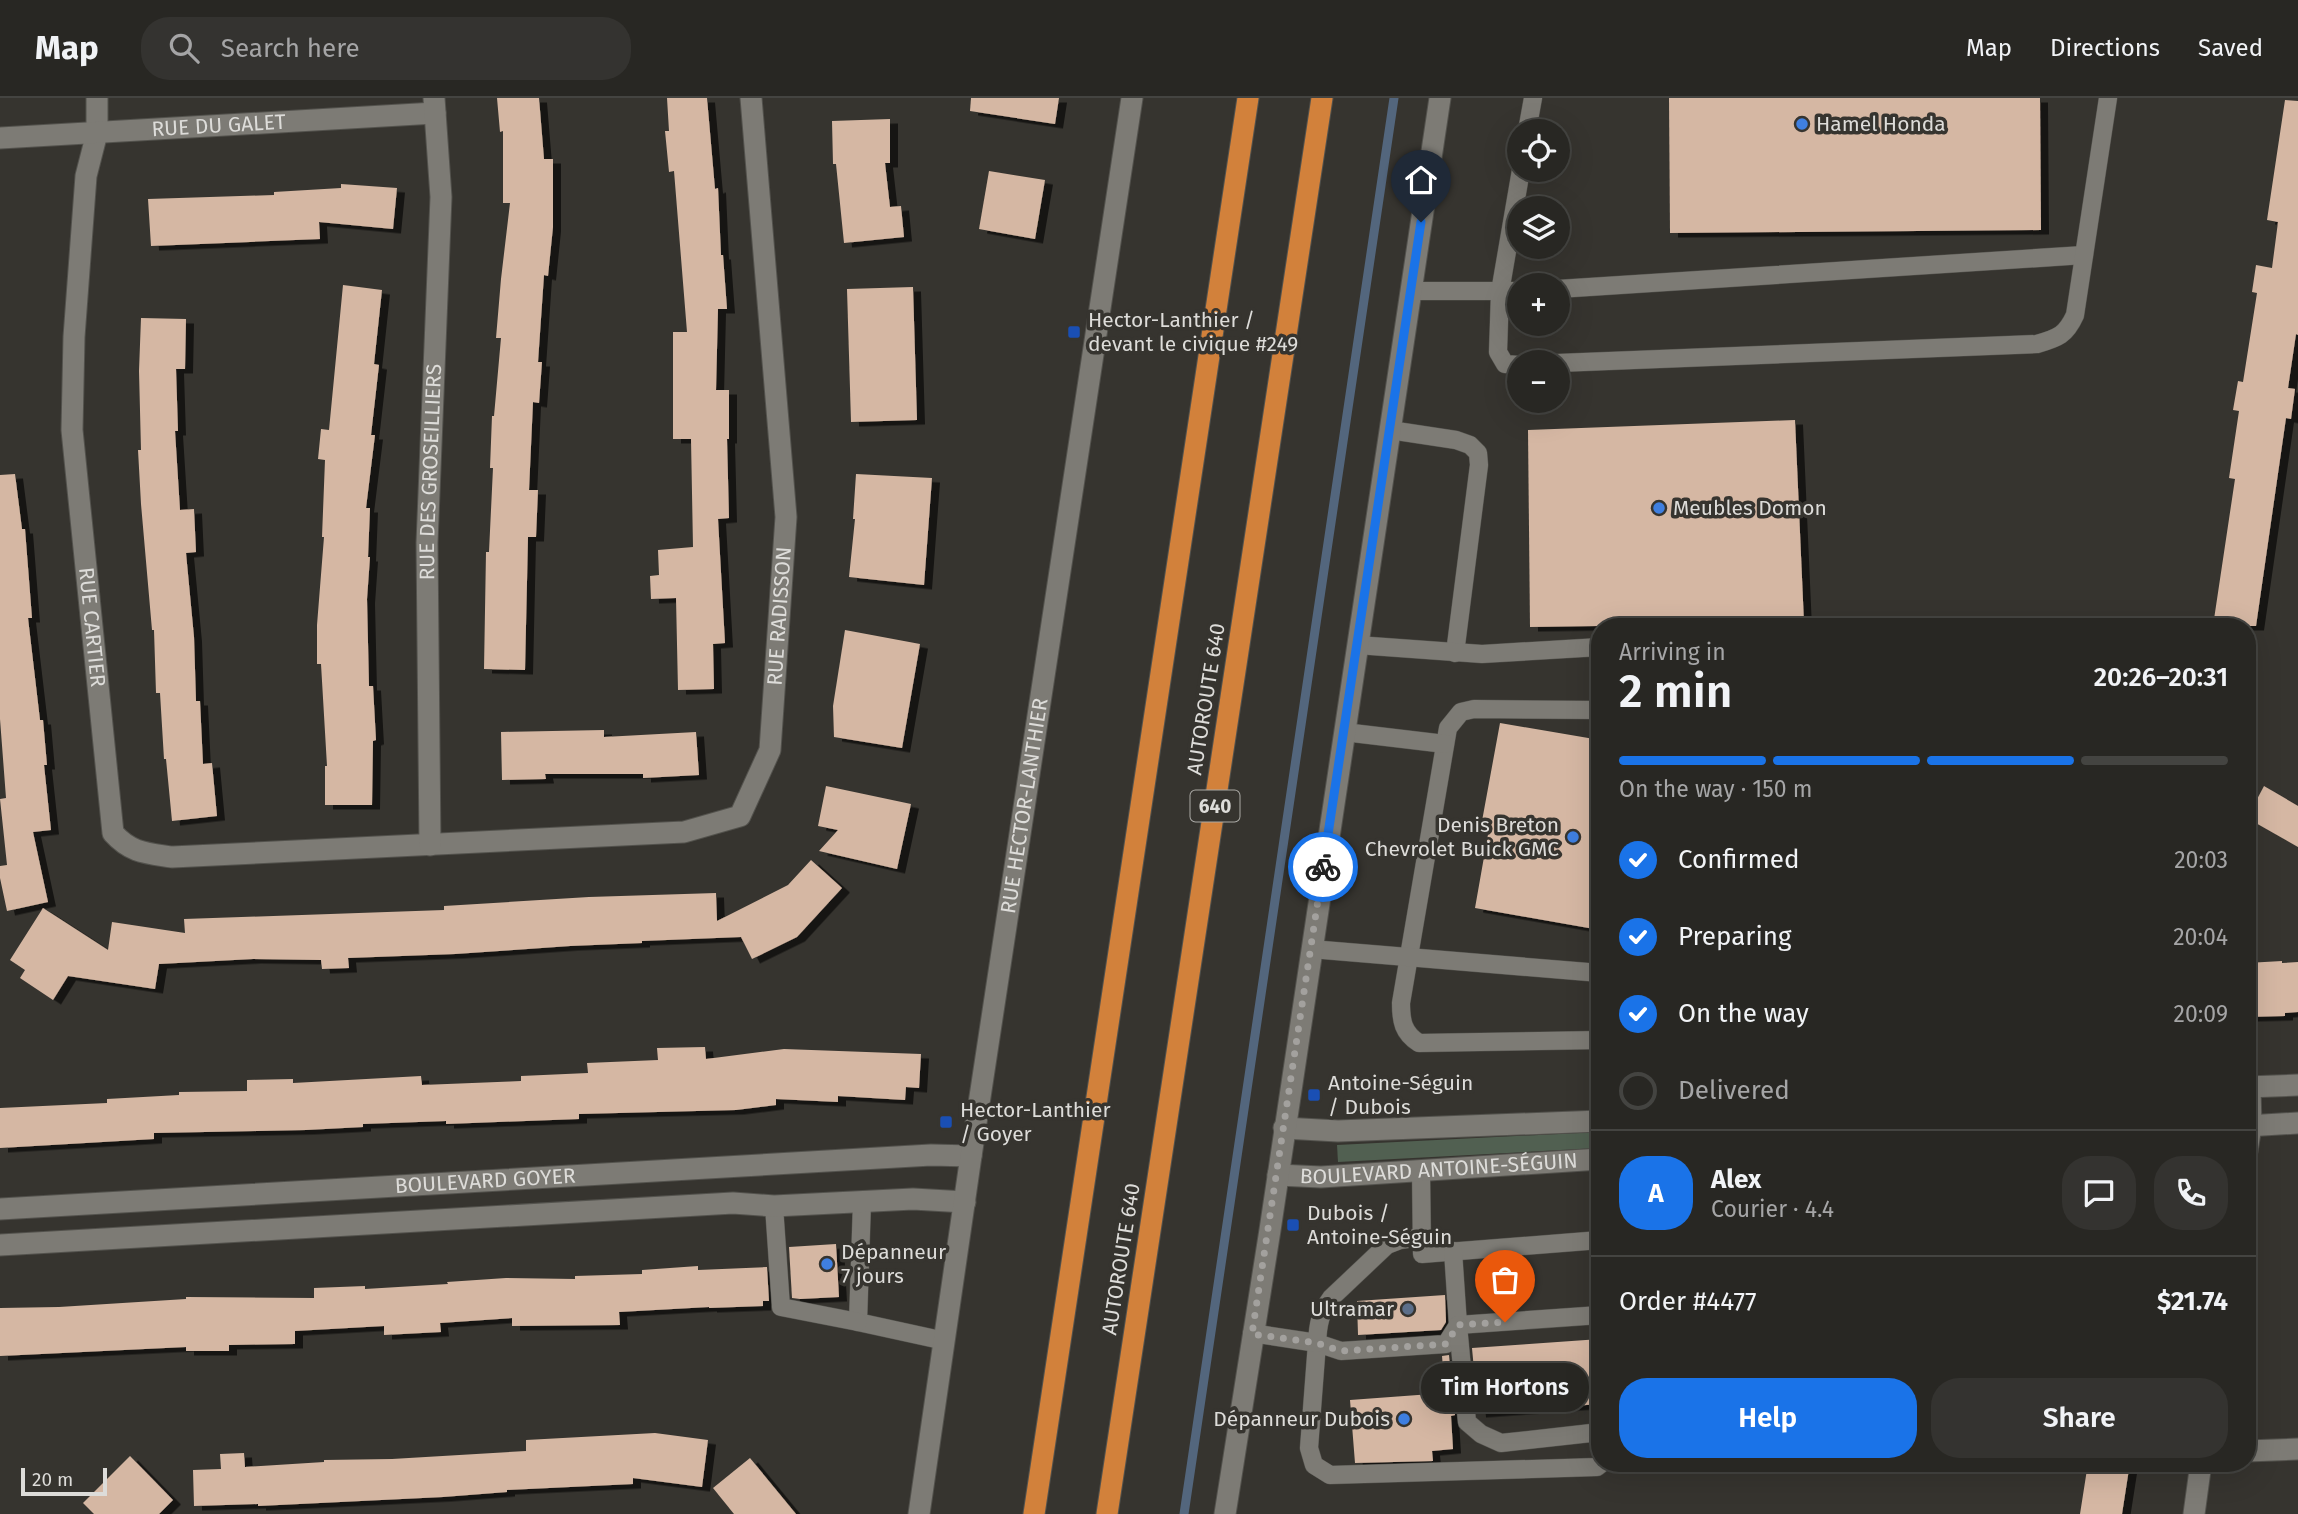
<!DOCTYPE html>
<meta charset="utf-8">
<style>
:root{--surface:#282723;--page:#343330;--text:#f1f3f6;--muted:#a5a5a6;--line:#444441;--accent:#1a73e8}
body{margin:0;font-family:"Fira Sans",sans-serif;background:var(--page);color:var(--text);height:100vh;display:flex;flex-direction:column;font-size:26px;white-space:nowrap}
*{box-sizing:border-box;margin:0}
p{font-size:23px;color:var(--muted)}
.icon{flex:none;width:38px;height:38px;fill:none;stroke:currentColor;stroke-width:2;stroke-linecap:round;stroke-linejoin:round}
.map{position:relative;flex:1;overflow:hidden}
.side{position:absolute;left:1591px;top:520px;width:665px;height:854px;display:flex;flex-direction:column;background:var(--surface);border-radius:28px;box-shadow:0 7px 28px #0002,0 0 0 2px var(--line)}
.side>*{flex:none}
.controls{position:absolute;left:1507px;top:21px;display:grid;gap:14px}
.controls a{display:grid;place-items:center;width:63px;height:63px;border-radius:50%;background:var(--surface);box-shadow:0 7px 28px #0002,0 0 0 2px var(--line);font-size:35px}
.scale{position:absolute;left:21px;bottom:18px;width:86px;box-sizing:border-box;padding-left:7px;border:4px solid #dddcd9;border-top:0;font-size:19px;line-height:24px;white-space:nowrap;color:#dddcd9;-webkit-text-stroke:5px #36342f;paint-order:stroke}
.pin{position:absolute;display:grid;place-items:center;width:60px;height:60px;color:#fff;margin:-72px -30px;border-radius:50% 50% 50% 0;rotate:-45deg;box-shadow:0 0 7px #0007}
.pin .icon{rotate:45deg}
.courier{position:absolute;display:grid;place-items:center;width:70px;height:70px;margin:-35px;border:5px solid #1a73e8;border-radius:50%;background:#fff;color:#222;box-shadow:0 2px 9px #0007}
.bubble{position:absolute;height:49px;border-radius:24px;background:var(--surface);box-shadow:0 7px 28px #0002,0 0 0 2px var(--line);font-size:23px;font-weight:600;line-height:49px;text-align:center}
.head em{font-style:normal;font-weight:600}
.head div{display:flex;flex-direction:column-reverse}
.head{display:flex;align-items:center;justify-content:space-between;height:119px;padding:0 28px}
h1{font-size:46px;font-weight:600;line-height:52px}
.bar{display:grid;grid-template-columns:repeat(4,1fr);gap:10px 7px;align-content:center;height:84px;padding:0 28px}
.bar i{height:9px;border-radius:5px;background:var(--line)}
.bar .on{background:var(--accent)}
.bar p{grid-column:span 4}
.line{display:flex;align-items:center;gap:18px;padding:0 28px;border-top:2px solid var(--line)}
.line div{flex:1}
.round{display:grid;place-items:center;flex:none;width:74px;height:74px;border-radius:28px;background:var(--page)}
ol{padding:0 28px;list-style:none}
li{display:flex;align-items:center;gap:21px;height:77px}
li p{margin-inline-start:auto}
li .icon{padding:7px;border-radius:50%;background:var(--accent);color:#fff;stroke-width:4}
li:last-child{color:var(--muted)}
li i{width:38px;height:38px;border:4px solid var(--line);border-radius:50%}
.primary-button{display:flex;gap:14px;margin-top:auto;padding:14px 28px}
.primary-button a{flex:1;height:80px;border-radius:28px;background:var(--accent);color:#fff;font-size:28px;font-weight:600;line-height:80px;text-align:center}
.primary-button a+a{background:var(--page);color:var(--text)}
header{display:flex;align-items:center;gap:42px;box-sizing:border-box;height:98px;padding:0 35px;background:var(--surface);border-bottom:2px solid var(--line)}
header strong{font-size:33px}
nav{display:flex;gap:38px;margin-inline-start:auto;font-size:24px}
.search{width:490px;height:63px;background:var(--page);display:flex;align-items:center;gap:18px;box-sizing:border-box;padding:0 24px;border-radius:28px;color:var(--muted);font-size:26px}
.map>svg:first-child{display:block}
.green{fill:#516051}
.lines{fill:none;stroke-linecap:round;stroke-linejoin:round}
.stream{stroke:#53667d;stroke-width:9}
.building{fill:#d5b7a3;filter:url(#shadow)}
.lane-casing{stroke:#53524d;stroke-width:19}
.street-casing{stroke:#53524d;stroke-width:23}
.secondary-casing{stroke:#53524d;stroke-width:23}
.highway-casing{stroke:#53524d;stroke-width:23}
.lane{stroke:#7d7b75;stroke-width:18}
.street{stroke:#7d7b75;stroke-width:21}
.secondary{stroke:#7d7b75;stroke-width:21}
.highway{stroke:#d2813b;stroke-width:21}
.done{stroke:#a3a19e;stroke-width:7;stroke-dasharray:0 12.6}
.route{stroke:#1a73e8;stroke-width:9}
.shop-dot{fill:#3f7fe0;stroke:#36342f;stroke-width:2.5}
.transit-dot{fill:#1a4fb4;stroke:#36342f;stroke-width:2.5}
.service-dot{fill:#5c6f8a;stroke:#36342f;stroke-width:2.5}
.labels{text-anchor:middle;stroke-width:7;stroke-linejoin:round;paint-order:stroke}
.shield{fill:#36342f;stroke:#abaaa6;stroke-width:2}
.shield-label{font-size:19px;font-weight:bold;fill:#dddcd9}
.poi-label{font-size:21px;fill:#dddcd9;stroke:#36342f;text-anchor:start}
.street-label{font-size:21px;fill:#dddcd9;stroke:#36342f}
</style>
<header>
<strong>Map</strong>
<div class="search"><svg class="icon" aria-label="search" viewBox="0 0 24 24"><circle cx="10" cy="10" r="6"/><path d="M15 15l6 6"/></svg>Search here</div>
<nav><a>Map</a><a>Directions</a><a>Saved</a></nav>
</header>
<div class="map">
<svg width="2298" height="1416" viewBox="0 0 2298 1416">
<defs>
<filter id="shadow"><feDropShadow dx="8" dy="4.5" stdDeviation="0" flood-color="#0009"/></filter>
</defs>
<rect width="100%" height="100%" fill="#36342f"/>
<!-- green -->
<polygon class="green" points="1599,1034 1599,1050 1338,1064 1337,1047"/>
<g class="lines">
<!-- stream -->
<polyline class="stream" points="1184,1416 1394,0"/>
</g>
<!-- building -->
<g class="building">
<polygon points="497,0 539,0 544,61 553,61 553,129 548,178 544,177 538,264 542,264 539,305 533,304 529,392 538,392 536,439 528,439 525,572 484,571 486,454 489,454 493,370 490,370 492,318 494,318 501,240 496,240 501,181 510,105 503,105 503,33 500,34"/>
<polygon points="667,0 707,0 715,91 718,90 721,157 723,157 727,211 718,211 716,292 729,292 729,341 727,341 729,420 718,421 725,545 713,546 714,591 678,592 676,500 651,501 650,478 659,477 658,452 693,449 691,341 673,341 673,234 687,234 674,73 669,74 665,33 669,33"/>
<polygon points="971,0 1059,0 1055,26 970,13"/>
<polygon points="1669,0 2040,0 2041,132 1670,135"/>
<polygon points="2285,2 2298,3 2298,237 2296,236 2288,290 2295,291 2291,321 2286,320 2256,528 2213,528 2235,381 2229,380 2239,313 2233,312 2238,283 2243,284 2257,195 2252,194 2256,167 2272,170 2278,124 2267,122"/>
<polygon points="890,21 890,65 885,65 890,109 901,108 904,139 844,145 836,66 833,66 832,23"/>
<polygon points="989,73 1045,82 1035,141 979,131"/>
<polygon points="341,86 397,90 393,131 319,124 320,141 151,148 148,101 274,97 274,94 341,90"/>
<polygon points="343,187 382,192 374,266 379,267 371,337 375,337 366,410 370,410 368,459 370,459 367,501 369,588 373,588 376,642 373,643 372,707 325,707 325,668 327,668 321,566 317,566 317,527 324,439 322,439 325,362 318,361 321,331 329,332"/>
<polygon points="913,189 917,322 851,324 847,191"/>
<polygon points="141,220 186,221 185,271 176,271 178,333 175,333 180,412 194,411 196,454 186,455 194,539 196,603 200,603 203,666 212,665 217,718 172,723 166,661 164,661 160,595 156,595 154,532 152,532 141,406 138,352 141,352 139,273"/>
<polygon points="1795,322 1804,525 1530,529 1528,332"/>
<polygon points="15,376 22,431 25,431 32,520 28,520 40,622 43,622 47,667 44,667 51,732 33,734 48,804 7,813 0,780 0,768 7,767 0,701 6,700 0,621 0,377"/>
<polygon points="856,376 932,380 924,487 849,479 855,421 853,421"/>
<polygon points="845,532 920,546 902,650 834,639 833,608"/>
<polygon points="1500,625 1600,642 1600,832 1475,810 1490,725 1482,723"/>
<polygon points="604,632 604,639 696,634 699,677 643,680 643,676 545,676 546,681 502,682 501,634"/>
<polygon points="826,688 911,706 897,771 819,753 838,732 818,728"/>
<polygon points="2264,688 2298,708 2298,749 2247,720"/>
<polygon points="811,762 842,790 797,839 752,861 741,839 642,843 642,845 570,848 455,856 348,860 349,870 322,871 321,862 253,861 159,866 155,891 68,878 53,902 20,880 25,872 10,862 43,810 108,852 112,824 185,835 184,821 444,812 444,808 589,799 716,795 717,823 788,787"/>
<polygon points="2282,863 2282,865 2298,864 2298,914 2285,915 2285,918 2247,919 2247,865"/>
<polygon points="705,949 706,961 784,951 921,956 919,990 906,989 905,1002 838,998 838,1004 776,1001 776,1007 736,1012 579,1016 579,1021 446,1026 446,1023 363,1026 363,1029 306,1032 154,1035 154,1041 0,1050 0,1010 107,1005 107,1001 179,997 179,994 247,993 247,982 293,981 293,985 421,978 422,987 521,983 521,978 588,975 587,965 658,962 657,950"/>
<polygon points="836,1146 839,1199 800,1201 792,1200 789,1149"/>
<polygon points="698,1168 698,1172 767,1169 769,1203 763,1203 763,1208 709,1210 709,1209 619,1214 620,1227 512,1228 512,1220 440,1225 441,1234 384,1237 384,1228 295,1233 295,1246 229,1247 229,1253 186,1253 186,1249 0,1258 0,1210 59,1209 186,1201 186,1199 314,1200 314,1190 365,1188 365,1191 448,1186 447,1184 506,1180 575,1181 575,1178 642,1176 642,1172"/>
<polygon points="1445,1197 1446,1224 1441,1232 1358,1237 1357,1203"/>
<polygon points="1600,1241 1600,1306 1478,1315 1472,1250"/>
<polygon points="1449,1257 1455,1317 1451,1318 1453,1351 1432,1353 1433,1363 1355,1365 1350,1302 1445,1295 1442,1258"/>
<polygon points="655,1335 708,1342 702,1389 633,1380 633,1386 507,1392 507,1394 443,1399 258,1408 258,1406 194,1408 193,1372 221,1371 220,1356 244,1355 245,1369 324,1364 324,1362 392,1361 526,1353 526,1342"/>
<polygon points="130,1358 173,1402 159,1416 94,1416 83,1405"/>
<polygon points="750,1360 796,1416 734,1416 713,1390"/>
<polygon points="2088,1365 2126,1365 2125,1370 2129,1371 2122,1416 2080,1416"/>
</g>
<g class="lines">
<!-- lane casing -->
<g class="lane-casing">
<g id="lane">
<polyline points="1527,33 1533,0"/>
<polyline points="1558,191 2084,157"/>
<polyline points="1411,193 1519,193"/>
<path d="M1558,265L2037,246C2058,240 2066,237 2075,217L2108,0"/>
<polyline points="1519,267 1505,266 1498,254 1500,194 1521,72"/>
<polyline points="1390,332 1456,342 1470,347 1478,355 1479,367 1455,555"/>
<polyline points="1357,547 1482,556 1600,549"/>
<path d="M1600,612L1474,611L1461,614L1448,630L1401,905C1401,923 1403,935 1419,945L1600,942"/>
<polyline points="1344,634 1445,646"/>
<polyline points="1311,851 1600,875"/>
<polyline points="1421,1072 1422,1156 1600,1142"/>
<polyline points="862,1104 858,1224 945,1243"/>
<polyline points="774,1108 781,1209 858,1224"/>
<polyline points="1453,1153 1458,1227 1600,1217"/>
<polyline points="1458,1227 1446,1246 1341,1253 1317,1245 1309,1350 1314,1367 1330,1377 1597,1369 1602,1365"/>
<polyline points="1458,1227 1467,1324 1481,1336 1501,1345 1600,1334"/>
<path d="M1252,1235L1317,1245C1318,1226 1320,1215 1331,1200L1387,1147L1400,1142L1422,1139"/>
</g>
</g>
<!-- street casing -->
<g class="street-casing">
<g id="street">
<path id="s1" d="M97,0V35L86,78L74,239L72,332L113,735C131,755 146,755 172,759L684,734L740,718L770,652L786,419L751,0"/>
<path id="s2" d="M0,40L435,15"/>
<path id="s3" d="M430,747L427,445L441,99L434,0"/>
<polyline points="2247,1053 2251,1028 2250,989"/>
<polyline points="2247,1353 2298,1351"/>
<polyline points="2194,1416 2201,1365"/>
</g>
</g>
<!-- secondary casing -->
<g class="secondary-casing">
<g id="secondary">
<polyline points="2247,989 2298,987"/>
<polyline points="2247,1028 2298,1025"/>
<polyline points="1284,1030 1338,1033 1600,1023"/>
<path id="s4" d="M1278,1077L1321,1079L1600,1061"/>
<path id="s5" d="M0,1111L931,1057L971,1058"/>
<polyline points="0,1147 733,1105 774,1108 913,1101 965,1104"/>
<path id="s6" d="M919,1416L971,1058L1132,0"/>
<polyline points="1225,1416 1270,1132 1440,0"/>
</g>
</g>
<!-- highway casing -->
<g class="highway-casing">
<g id="highway">
<polyline points="1034,1416 1248,0"/>
<polyline points="1107,1416 1322,0"/>
</g>
</g>
<!-- lane -->
<use href="#lane" class="lane"/>
<!-- street -->
<use href="#street" class="street"/>
<!-- secondary -->
<use href="#secondary" class="secondary"/>
<!-- highway -->
<use href="#highway" class="highway"/>
</g>
<g class="lines">
<!-- done -->
<polyline class="done" points="1323,769 1252,1236 1317,1245 1341,1253 1446,1246 1458,1227 1505,1224"/>
<!-- route -->
<polyline class="route" points="1323,769 1421,124"/>
</g>
<!-- markers -->
<g class="shop-dot">
<circle cx="1802" cy="26" r="7"/>
<circle cx="1659" cy="410" r="7"/>
<circle cx="1573" cy="739" r="7"/>
<circle cx="827" cy="1166" r="7"/>
<circle cx="1404" cy="1321" r="7"/>
</g>
<g class="transit-dot">
<rect x="1067" y="227" width="14" height="14" rx="3.5"/>
<rect x="1307" y="990" width="14" height="14" rx="3.5"/>
<rect x="939" y="1017" width="14" height="14" rx="3.5"/>
<rect x="1286" y="1120" width="14" height="14" rx="3.5"/>
</g>
<circle class="service-dot" cx="1408" cy="1211" r="7"/>
<g class="labels">
<!-- shield labels -->
<rect class="shield" x="1190.5" y="692.5" width="49" height="31" rx="5"/>
<g class="shield-label">
<text x="1215" y="715">640</text>
</g>
<!-- poi labels -->
<g class="poi-label">
<text x="1816" y="33">Hamel Honda</text>
<text x="1088" y="229">Hector-Lanthier /<tspan x="1088" dy="24">devant le civique #249</tspan></text>
<text x="1673" y="417">Meubles Domon</text>
<text x="1559" y="734" text-anchor="end">Denis Breton<tspan x="1559" dy="24">Chevrolet Buick GMC</tspan></text>
<text x="1328" y="992">Antoine-Séguin<tspan x="1328" dy="24">/ Dubois</tspan></text>
<text x="960" y="1019">Hector-Lanthier<tspan x="960" dy="24">/ Goyer</tspan></text>
<text x="1307" y="1122">Dubois /<tspan x="1307" dy="24">Antoine-Séguin</tspan></text>
<text x="841" y="1161">Dépanneur<tspan x="841" dy="24">7 jours</tspan></text>
<text x="1394" y="1218" text-anchor="end">Ultramar</text>
<text x="1390" y="1328" text-anchor="end">Dépanneur Dubois</text>
</g>
<!-- street labels -->
<g class="street-label">
<text dy="7" stroke="none"><textPath href="#s2" startOffset="219">RUE DU GALET</textPath></text>
<text dy="7" stroke="none"><textPath href="#s3" startOffset="373">RUE DES GROSEILLIERS</textPath></text>
<text dy="7" stroke="none"><textPath href="#s1" startOffset="1582">RUE RADISSON</textPath></text>
<text dy="7" stroke="none"><textPath href="#s1" startOffset="532">RUE CARTIER</textPath></text>
<text transform="translate(1206 601) rotate(-81)" y="7">AUTOROUTE 640</text>
<text dy="7" stroke="none"><textPath href="#s6" startOffset="716">RUE HECTOR-LANTHIER</textPath></text>
<text dy="7" stroke="none"><textPath href="#s4" startOffset="161">BOULEVARD ANTOINE-SÉGUIN</textPath></text>
<text dy="7" stroke="none"><textPath href="#s5" startOffset="486">BOULEVARD GOYER</textPath></text>
<text transform="translate(1121 1161) rotate(-81)" y="7">AUTOROUTE 640</text>
</g>
</g>
</svg>
<div class="controls">
<a><svg class="icon" aria-label="locate" viewBox="0 0 24 24"><circle cx="12" cy="12" r="6"/><path d="M12 2v4M12 18v4M2 12h4M18 12h4"/></svg></a>
<a><svg class="icon" aria-label="layers" viewBox="0 0 24 24"><path d="M12 4l9 5-9 5-9-5zM3 14l9 5 9-5"/></svg></a>
<a>+</a>
<a>−</a>
</div>
<div class="scale">20 m</div>
<div class="pin" style="left:1505px;top:1224px;background:#ea580c"><svg class="icon" aria-label="bag" viewBox="0 0 24 24"><path d="M5 8h14l-1 12H6zM9 8a3 3 0 0 1 6 0"/></svg></div>
<div class="pin" style="left:1421px;top:124px;background:#1f2937"><svg class="icon" aria-label="home" viewBox="0 0 24 24"><path d="M3 11l9-7 9 7M6 9v11h12V9"/></svg></div>
<div class="courier" style="left:1323px;top:769px"><svg class="icon" aria-label="bike" viewBox="0 0 24 24"><circle cx="6" cy="16" r="4"/><circle cx="18" cy="16" r="4"/><path d="M6 16l4-8h5l3 8M10 8l3 8H6M13 5h3"/></svg></div>
<div class="bubble" style="left:1421px;top:1265px;width:168px">Tim Hortons</div>
<section class="side">
<div class="head"><div><h1>2 min</h1><p>Arriving in</p></div><em>20:26–20:31</em></div>
<div class="bar"><i class="on"></i><i class="on"></i><i class="on"></i><i></i><p>On the way · 150 m</p></div>
<ol>
<li><svg class="icon" aria-label="check" viewBox="0 0 24 24"><path d="M5 12l5 5 9-10"/></svg>Confirmed<p>20:03</p></li>
<li><svg class="icon" aria-label="check" viewBox="0 0 24 24"><path d="M5 12l5 5 9-10"/></svg>Preparing<p>20:04</p></li>
<li><svg class="icon" aria-label="check" viewBox="0 0 24 24"><path d="M5 12l5 5 9-10"/></svg>On the way<p>20:09</p></li>
<li><i></i>Delivered</li>
</ol>
<div class="line" style="height:126px"><b class="round" style="background:var(--accent);color:#fff">A</b><div><b>Alex</b><p>Courier · 4.4</p></div><a class="round"><svg class="icon" aria-label="chat" viewBox="0 0 24 24"><path d="M4 5h16v11H9l-5 4z"/></svg></a><a class="round"><svg class="icon" aria-label="phone" viewBox="0 0 24 24"><path d="M5 4h4l2 5-3 2q2 4 5 5l2-3 5 2v4C11 20 4 13 5 4z"/></svg></a></div>
<div class="line" style="height:91px"><div>Order #4477</div><b>$21.74</b></div>
<div class="primary-button"><a>Help</a><a>Share</a></div>
</section>
</div>
